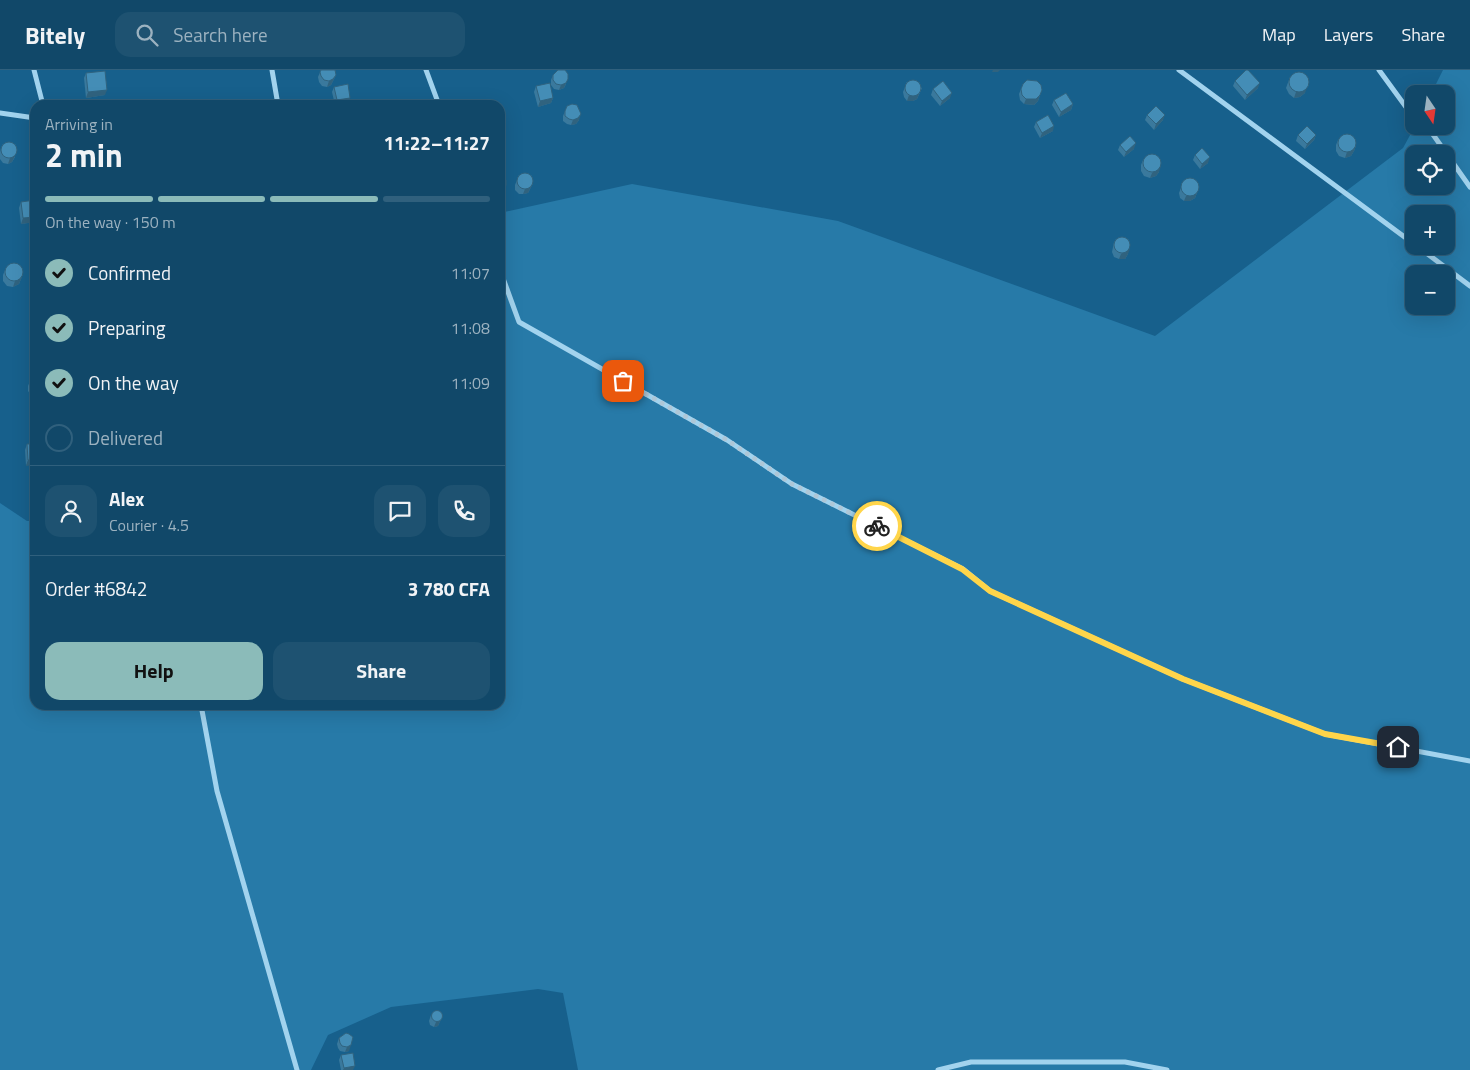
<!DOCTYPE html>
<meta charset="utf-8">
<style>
:root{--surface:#114869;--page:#1e5271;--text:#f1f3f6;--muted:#9cb2c0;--line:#30607d;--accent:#8bbbb9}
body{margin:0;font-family:"Titillium Web",sans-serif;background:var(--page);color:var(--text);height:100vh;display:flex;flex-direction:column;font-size:19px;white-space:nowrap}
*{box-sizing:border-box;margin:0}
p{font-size:16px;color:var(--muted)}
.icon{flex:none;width:28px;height:28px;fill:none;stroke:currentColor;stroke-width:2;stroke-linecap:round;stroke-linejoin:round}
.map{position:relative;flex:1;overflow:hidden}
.side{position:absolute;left:30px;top:30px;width:475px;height:610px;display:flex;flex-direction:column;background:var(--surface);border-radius:15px;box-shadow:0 5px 20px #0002,0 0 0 1px var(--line)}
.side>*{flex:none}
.needle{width:32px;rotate:167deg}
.fabs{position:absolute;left:1405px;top:15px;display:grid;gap:10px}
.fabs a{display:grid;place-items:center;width:50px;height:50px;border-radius:10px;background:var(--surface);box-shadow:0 5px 20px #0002,0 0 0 1px var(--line);font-size:25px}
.pin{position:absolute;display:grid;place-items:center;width:42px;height:42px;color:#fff;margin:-21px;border-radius:10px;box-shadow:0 2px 8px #0006}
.courier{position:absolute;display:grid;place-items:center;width:50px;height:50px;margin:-25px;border:4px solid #ffd54a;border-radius:50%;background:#fff;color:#222;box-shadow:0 1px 6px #0007}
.head em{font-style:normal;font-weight:700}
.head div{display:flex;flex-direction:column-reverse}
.head{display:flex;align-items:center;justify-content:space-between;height:85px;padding:0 15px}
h1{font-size:32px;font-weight:700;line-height:38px}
.bar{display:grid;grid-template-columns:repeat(4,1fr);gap:8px 5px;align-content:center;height:60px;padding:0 15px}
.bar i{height:6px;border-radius:4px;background:var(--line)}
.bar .selected{background:var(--accent)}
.bar p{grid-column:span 4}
.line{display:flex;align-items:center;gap:12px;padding:0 15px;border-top:1px solid var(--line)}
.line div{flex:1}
.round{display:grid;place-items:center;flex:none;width:52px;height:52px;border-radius:15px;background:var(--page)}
ol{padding:0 15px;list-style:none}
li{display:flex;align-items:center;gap:15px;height:55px}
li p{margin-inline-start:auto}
li .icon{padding:5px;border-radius:50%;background:var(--accent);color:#111;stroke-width:4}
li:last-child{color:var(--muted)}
li i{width:28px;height:28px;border:2px solid var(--line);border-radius:50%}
.cta{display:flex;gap:10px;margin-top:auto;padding:10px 15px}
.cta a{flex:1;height:58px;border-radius:15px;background:var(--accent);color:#111;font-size:20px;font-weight:700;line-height:58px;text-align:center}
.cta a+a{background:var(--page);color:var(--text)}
header{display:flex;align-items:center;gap:30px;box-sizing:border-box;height:70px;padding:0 25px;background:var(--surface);border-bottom:1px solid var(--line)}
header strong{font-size:24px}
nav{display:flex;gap:28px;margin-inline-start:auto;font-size:18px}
.search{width:350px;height:45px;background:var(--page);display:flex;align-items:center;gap:12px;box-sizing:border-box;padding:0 18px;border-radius:15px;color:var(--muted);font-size:19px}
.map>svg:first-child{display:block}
.green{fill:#277aa8;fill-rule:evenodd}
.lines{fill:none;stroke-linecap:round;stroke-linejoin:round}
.street{stroke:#a2d3ee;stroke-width:5}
.wall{fill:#3a799d}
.shaded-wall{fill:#30637f}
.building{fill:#448db6;stroke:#30637f}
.done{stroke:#aec7d7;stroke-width:5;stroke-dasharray:0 9}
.route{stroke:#ffd54a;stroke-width:6}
</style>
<header>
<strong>Bitely</strong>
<div class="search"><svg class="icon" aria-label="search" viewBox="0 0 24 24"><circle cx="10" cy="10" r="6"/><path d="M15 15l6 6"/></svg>Search here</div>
<nav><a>Map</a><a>Layers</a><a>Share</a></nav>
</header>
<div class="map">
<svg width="1470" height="1000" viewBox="0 0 1470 1000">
<rect width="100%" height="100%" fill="#17608c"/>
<!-- green -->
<path class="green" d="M1443,0H1470V1000H578L563,923L538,919L391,937L328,965L311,1000H0V433L27,451H35V635H500V143L632,114L838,151L1155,266L1403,78L1415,56H1446V24H1431ZM1414,84H1446V116H1414ZM1414,144H1446V176H1414ZM1414,204H1446V236H1414Z"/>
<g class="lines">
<!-- street -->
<g class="street">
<polyline points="34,0 43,35"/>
<polyline points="272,0 278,35"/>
<polyline points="426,0 439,35"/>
<polyline points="1179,0 1414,174"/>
<polyline points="1379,0 1414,48"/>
<polyline points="0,43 35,48"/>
<polyline points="1427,56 1470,117"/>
<polyline points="1417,176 1470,216"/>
<polyline points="500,200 519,252 727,370 792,414 963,499 990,521 1183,609 1325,664 1470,691"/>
<polyline points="201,635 217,721 297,1000"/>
<polyline points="938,1000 971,992 1125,992 1167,1000"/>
</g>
</g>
<!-- wall -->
<g class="wall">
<polygon points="321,0 336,5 331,15 327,17 322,16 319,12 318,7"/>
<polygon points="86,3 105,25 86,28 84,8"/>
<polygon points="553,5 566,14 564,18 559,20 554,19 551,15 551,10"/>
<polygon points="1290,7 1305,23 1300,27 1294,28 1289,24 1286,18"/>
<polygon points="1235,11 1258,18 1245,30 1233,16"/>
<polygon points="907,12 922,18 917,29 913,31 907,31 904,27 903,22"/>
<polygon points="1023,14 1040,25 1038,31 1034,35 1024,34 1020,30 1019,24"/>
<polygon points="536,16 553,28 551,33 538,37 534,22"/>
<polygon points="334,17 348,33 335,35 332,22"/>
<polygon points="933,19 950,28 940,36 931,25"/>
<polygon points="1054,30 1073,34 1071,40 1059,47 1052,35"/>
<polygon points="565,41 579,50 576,54 571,55 567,54 563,51 563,46"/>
<polygon points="1147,45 1163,50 1154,60 1145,50"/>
<polygon points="1036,52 1053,61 1040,68 1034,57"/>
<polygon points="1298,65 1316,65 1314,70 1305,79 1296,71"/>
<polygon points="1338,70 1356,76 1354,81 1351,86 1345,88 1339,86 1336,81 1336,75"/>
<polygon points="1120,75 1134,79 1124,87 1118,80"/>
<polygon points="1,78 15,87 12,92 8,94 3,93 0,89 0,82"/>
<polygon points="1195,85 1208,93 1200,99 1193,90"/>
<polygon points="1143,90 1159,102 1156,106 1150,108 1144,106 1141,101 1141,95"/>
<polygon points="517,110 533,113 528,123 523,124 519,124 515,120 515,115"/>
<polygon points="1183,112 1199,118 1195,128 1190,131 1184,131 1180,128 1179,123"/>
<polygon points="35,130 35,152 21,154 19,138 21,132"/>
<polygon points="1114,172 1128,184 1125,189 1119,189 1114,187 1112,182"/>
<polygon points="5,200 23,204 19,214 13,217 7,216 3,211 3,205"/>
<polygon points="35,306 35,326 31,325 28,321 28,316 30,311"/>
<polygon points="27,374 35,374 26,396 25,380"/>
<polygon points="431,945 442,947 438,956 434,957 430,955 429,951"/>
<polygon points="346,963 349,981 345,982 340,981 338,978 337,974 339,968"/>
<polygon points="341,985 353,1000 341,1000 339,990"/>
</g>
<!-- shaded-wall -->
<g class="shaded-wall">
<polygon points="993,0 1000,0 998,2 992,2"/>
<polygon points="336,5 331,15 327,17 329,11"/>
<polygon points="568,9 564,18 559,20 561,15"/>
<polygon points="1260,13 1258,18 1245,30 1247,25"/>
<polygon points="1307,18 1305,23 1300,27 1294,28 1296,22"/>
<polygon points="107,20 105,25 86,28 88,22"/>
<polygon points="952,23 950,28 940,36 942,31"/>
<polygon points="919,24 917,29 913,31 907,31 909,25"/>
<polygon points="1040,25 1038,31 1034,35 1024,34 1026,29"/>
<polygon points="350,28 348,33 335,35 337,30"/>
<polygon points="553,28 551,33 538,37 540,31"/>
<polygon points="1073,34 1071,40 1059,47 1061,42"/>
<polygon points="581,44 579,50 576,54 571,55 573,50"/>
<polygon points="1165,45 1163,50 1154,60 1156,54"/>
<polygon points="1054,56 1053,61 1040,68 1042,63"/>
<polygon points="1316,65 1314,70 1305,79 1307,74"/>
<polygon points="505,69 503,74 500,79 500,74"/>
<polygon points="1136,73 1134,79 1124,87 1126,82"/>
<polygon points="1356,76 1354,81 1351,86 1345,88 1347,82"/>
<polygon points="17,82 12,92 8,94 10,88"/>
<polygon points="1210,87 1208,93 1200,99 1202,94"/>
<polygon points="1161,96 1159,102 1156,106 1150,108 1152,103"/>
<polygon points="533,113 528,123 523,124 525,119"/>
<polygon points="506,115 502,125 500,126 500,121"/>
<polygon points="1197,123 1195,128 1190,131 1184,131 1186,126"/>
<polygon points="35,147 35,152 21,154 23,148"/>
<polygon points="1130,179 1128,184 1125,189 1119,189 1121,184"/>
<polygon points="23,204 19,214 13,217 15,211"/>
<polygon points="28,390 35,390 35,395 26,396"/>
<polygon points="442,947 438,956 434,957 436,952"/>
<polygon points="351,975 349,981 345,982 347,977"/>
<polygon points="355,996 353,1000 343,1000 344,998"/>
</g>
<!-- building -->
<g class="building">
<polygon points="321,0 335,0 336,5 333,9 329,11 324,10 321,6 320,2"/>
<polygon points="558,0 565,0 568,4 568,9 566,13 561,15 556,14 553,10 553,5"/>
<polygon points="1246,0 1248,0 1260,13 1247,25 1235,11"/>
<polygon points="105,1 107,20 88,22 86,3"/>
<circle cx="1299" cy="12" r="10"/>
<circle cx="913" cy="18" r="8"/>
<polygon points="1027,10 1037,11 1041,15 1042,20 1040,25 1036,29 1026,29 1022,25 1021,19 1023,14"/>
<polygon points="943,11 952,23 942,31 933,19"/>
<polygon points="550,13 553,28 540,31 536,16"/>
<polygon points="348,14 350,28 337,30 334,17"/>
<polygon points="1066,23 1073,34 1061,42 1054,30"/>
<polygon points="572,34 577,35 581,44 578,48 573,50 569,49 565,46 565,41 567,36"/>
<polygon points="1156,36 1165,45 1156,54 1147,45"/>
<polygon points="1048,45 1054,56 1042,63 1036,52"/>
<polygon points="1307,56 1316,65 1307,74 1298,65"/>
<polygon points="500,60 504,64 505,69 503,73 500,74"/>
<circle cx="1347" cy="73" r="9"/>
<polygon points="1130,66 1136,73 1126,82 1120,75"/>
<circle cx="9" cy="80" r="8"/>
<polygon points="1202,78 1210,87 1202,94 1195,85"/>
<circle cx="1152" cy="93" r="9"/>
<circle cx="525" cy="111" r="8"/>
<polygon points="500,106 502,106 506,110 506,115 504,119 500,121"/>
<circle cx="1190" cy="117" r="9"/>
<polygon points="35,130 35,147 23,148 21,132"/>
<circle cx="1122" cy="175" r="8"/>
<circle cx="14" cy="202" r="9"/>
<polygon points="35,306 35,320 33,320 30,316 30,311 32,307"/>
<polygon points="27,374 35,374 35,390 28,390"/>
<circle cx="437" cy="946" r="5.5"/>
<polygon points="346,963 349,964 353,967 351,975 347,977 342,976 340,973 339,968"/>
<polygon points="353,983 355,996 344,998 341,985"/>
</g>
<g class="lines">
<!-- done -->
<polyline class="done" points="623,311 727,370 792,414 877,456"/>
<!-- route -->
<polyline class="route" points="877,456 962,499 990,521 1183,609 1325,664 1398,677"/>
</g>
</svg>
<div class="fabs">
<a><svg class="needle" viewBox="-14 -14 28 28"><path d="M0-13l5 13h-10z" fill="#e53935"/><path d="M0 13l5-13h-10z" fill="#9cb2c0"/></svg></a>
<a><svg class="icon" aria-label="locate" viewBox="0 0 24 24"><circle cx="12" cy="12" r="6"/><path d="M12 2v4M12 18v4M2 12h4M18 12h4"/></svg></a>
<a>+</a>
<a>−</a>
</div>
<div class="pin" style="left:623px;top:311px;background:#ea580c"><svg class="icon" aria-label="bag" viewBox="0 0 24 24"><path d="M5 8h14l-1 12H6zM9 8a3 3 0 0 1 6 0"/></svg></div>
<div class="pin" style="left:1398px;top:677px;background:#1f2937"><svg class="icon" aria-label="home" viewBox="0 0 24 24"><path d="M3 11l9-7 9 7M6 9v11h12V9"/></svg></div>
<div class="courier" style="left:877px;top:456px"><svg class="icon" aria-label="bike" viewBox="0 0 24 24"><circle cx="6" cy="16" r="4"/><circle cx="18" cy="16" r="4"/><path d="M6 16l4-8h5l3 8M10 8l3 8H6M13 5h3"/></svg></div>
<section class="side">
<div class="head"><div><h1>2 min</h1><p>Arriving in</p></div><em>11:22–11:27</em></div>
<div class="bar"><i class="selected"></i><i class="selected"></i><i class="selected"></i><i></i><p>On the way · 150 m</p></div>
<ol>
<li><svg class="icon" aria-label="check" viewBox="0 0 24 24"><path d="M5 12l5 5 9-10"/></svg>Confirmed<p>11:07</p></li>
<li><svg class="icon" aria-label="check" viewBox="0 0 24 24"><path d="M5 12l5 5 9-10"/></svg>Preparing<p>11:08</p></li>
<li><svg class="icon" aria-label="check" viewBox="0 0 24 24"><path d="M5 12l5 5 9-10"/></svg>On the way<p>11:09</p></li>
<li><i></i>Delivered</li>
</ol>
<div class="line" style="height:90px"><a class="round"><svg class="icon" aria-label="person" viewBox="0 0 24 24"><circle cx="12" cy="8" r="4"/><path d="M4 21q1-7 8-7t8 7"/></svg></a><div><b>Alex</b><p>Courier · 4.5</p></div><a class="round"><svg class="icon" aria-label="chat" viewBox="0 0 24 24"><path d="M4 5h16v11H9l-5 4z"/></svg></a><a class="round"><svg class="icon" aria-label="phone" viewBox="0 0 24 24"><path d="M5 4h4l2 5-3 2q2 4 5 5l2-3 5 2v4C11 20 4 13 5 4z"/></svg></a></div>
<div class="line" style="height:65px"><div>Order #6842</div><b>3 780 CFA</b></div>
<div class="cta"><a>Help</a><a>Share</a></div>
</section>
</div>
